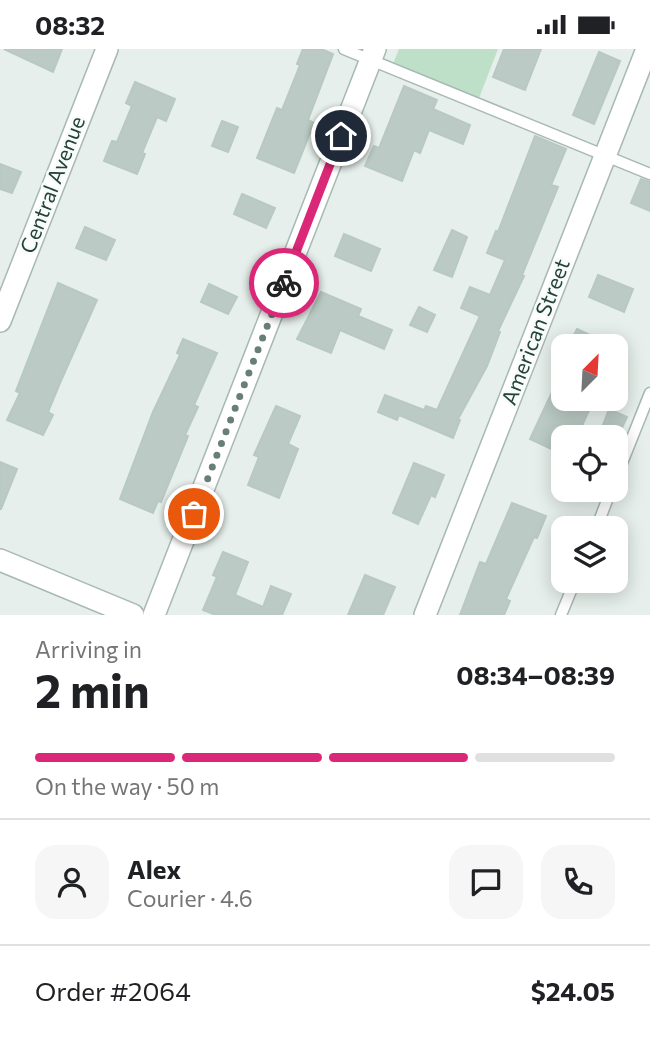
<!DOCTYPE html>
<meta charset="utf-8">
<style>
:root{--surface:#fff;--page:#f6f6f6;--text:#202124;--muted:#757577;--line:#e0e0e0;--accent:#db2777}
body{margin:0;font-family:Commissioner,sans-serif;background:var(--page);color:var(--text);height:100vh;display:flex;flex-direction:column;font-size:26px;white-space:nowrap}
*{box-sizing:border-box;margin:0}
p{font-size:23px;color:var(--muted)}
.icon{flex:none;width:38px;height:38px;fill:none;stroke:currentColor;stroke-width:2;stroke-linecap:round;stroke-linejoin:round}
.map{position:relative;height:566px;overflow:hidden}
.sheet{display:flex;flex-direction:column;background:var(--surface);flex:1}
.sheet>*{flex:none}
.needle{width:46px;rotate:24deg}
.tools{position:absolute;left:551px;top:285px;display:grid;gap:14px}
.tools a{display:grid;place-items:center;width:77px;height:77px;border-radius:14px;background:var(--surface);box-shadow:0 4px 18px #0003;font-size:35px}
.pin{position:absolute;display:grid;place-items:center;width:60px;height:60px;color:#fff;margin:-30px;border:4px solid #fff;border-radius:50%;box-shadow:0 2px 7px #0007}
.courier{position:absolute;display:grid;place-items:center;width:70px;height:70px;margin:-35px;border:5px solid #db2777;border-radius:50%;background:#fff;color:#222;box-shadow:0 2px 9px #0007}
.headline em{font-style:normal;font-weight:700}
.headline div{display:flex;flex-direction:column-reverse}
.headline{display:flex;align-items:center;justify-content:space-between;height:119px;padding:0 35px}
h1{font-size:46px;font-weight:700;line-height:52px}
.bar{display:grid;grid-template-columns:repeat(4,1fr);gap:10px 7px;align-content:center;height:84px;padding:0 35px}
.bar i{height:9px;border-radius:5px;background:var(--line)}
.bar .selected{background:var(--accent)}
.bar p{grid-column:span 4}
.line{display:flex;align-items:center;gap:18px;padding:0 35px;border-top:2px solid var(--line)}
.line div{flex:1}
.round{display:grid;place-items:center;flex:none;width:74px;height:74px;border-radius:21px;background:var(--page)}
.status{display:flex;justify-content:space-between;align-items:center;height:49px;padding:0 35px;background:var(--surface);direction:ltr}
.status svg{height:19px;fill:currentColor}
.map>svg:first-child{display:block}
.green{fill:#bfe0c8}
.building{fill:#bbcac4;stroke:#b8c9c2;stroke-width:2}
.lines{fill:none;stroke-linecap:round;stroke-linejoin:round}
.service-casing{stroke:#a8b8b2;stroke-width:13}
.minor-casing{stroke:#a8b8b2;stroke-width:24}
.service{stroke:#fff;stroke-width:10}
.minor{stroke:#fff;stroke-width:21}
.done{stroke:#687f78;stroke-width:7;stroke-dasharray:0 12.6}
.route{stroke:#db2777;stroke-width:9}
.labels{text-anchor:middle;stroke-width:5;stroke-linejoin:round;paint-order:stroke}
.street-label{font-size:21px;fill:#24423a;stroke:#f7fbf9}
</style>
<div class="status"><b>08:32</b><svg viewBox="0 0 49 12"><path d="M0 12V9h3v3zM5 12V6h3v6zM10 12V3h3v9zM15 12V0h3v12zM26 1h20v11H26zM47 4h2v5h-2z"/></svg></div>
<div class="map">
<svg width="650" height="566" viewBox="0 0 650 566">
<rect width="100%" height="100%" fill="#e6efeb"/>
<!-- green -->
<polygon class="green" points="399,0 498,0 479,49 393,15"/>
<!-- building -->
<g class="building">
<polygon points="4,0 62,0 53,23"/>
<polygon points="303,0 321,0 333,5 308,71 314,74 294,124 257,109 277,59 282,61 300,16 297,15"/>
<polygon points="504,0 541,0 525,41 493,28"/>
<polygon points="599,3 620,12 594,75 573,66"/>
<polygon points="135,33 175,50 166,72 157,68 142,104 145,105 137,125 104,112 112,92 117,93 132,57 126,54"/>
<polygon points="404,37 437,51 433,60 470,76 463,95 429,81 420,104 414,101 402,132 365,117 374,97 379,99"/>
<polygon points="222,72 238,78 228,103 212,97"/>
<polygon points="535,87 566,100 551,136 558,138 522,226 524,227 498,282 500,283 487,317 458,370 460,371 453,389 399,366 397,371 378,363 385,346 424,361 426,357 437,361 480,267 461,259 470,238 490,246 505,211 487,204 496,182 498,183"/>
<polygon points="0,115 21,123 12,144 0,140"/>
<polygon points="641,130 650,133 650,162 631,154"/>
<polygon points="242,145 275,159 266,179 234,165"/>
<polygon points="85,178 115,191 106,211 76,199"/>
<polygon points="452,181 467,188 452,228 434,221"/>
<polygon points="344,185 380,200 371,222 335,207"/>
<polygon points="598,226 633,240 624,263 589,248"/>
<polygon points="58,234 97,251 60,334 48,363 53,366 43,386 7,371 20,344 16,342"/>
<polygon points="209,235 237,248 228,265 201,253"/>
<polygon points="321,243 361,260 358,267 392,281 384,300 340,281 331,304 297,290"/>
<polygon points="419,258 435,266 427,283 410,276"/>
<polygon points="577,280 615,298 568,298"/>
<polygon points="183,290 217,304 194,356 198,358 185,386 188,387 161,453 158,452 153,464 120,450 153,363 180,306 177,304"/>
<polygon points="553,341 564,346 564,350 572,350 590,359 577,388 564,388 564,406 530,390"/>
<polygon points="276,357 300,367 288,395 298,400 279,449 248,436 259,408 254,406"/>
<polygon points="609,360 627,368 620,383 603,376"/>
<polygon points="0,413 17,420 1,460 0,460"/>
<polygon points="414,414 444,426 435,448 431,446 418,475 393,464"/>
<polygon points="512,454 546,467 537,489 534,488 519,521 506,550 510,552 504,566 460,566 480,513 486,515"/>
<polygon points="223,503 248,513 235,546 263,558 271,537 291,545 282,566 216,566 203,561 217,528 213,526"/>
<polygon points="365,526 395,538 383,566 348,566"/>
</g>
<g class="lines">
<!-- service casing -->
<g class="service-casing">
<g id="service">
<polyline points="344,0 650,125"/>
<polyline points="616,429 650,344"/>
<polyline points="596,480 611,441"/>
<polyline points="561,566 575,532"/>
</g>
</g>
<!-- minor casing -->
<g class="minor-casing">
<g id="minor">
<polyline points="0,272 107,0"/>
<polyline points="0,511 133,566"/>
<polyline points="154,566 375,0"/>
<polyline points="425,566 647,0"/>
</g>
</g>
<!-- service -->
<use href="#service" class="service"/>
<!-- minor -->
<use href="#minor" class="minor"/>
</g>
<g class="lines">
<!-- done -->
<polyline class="done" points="194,465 284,234"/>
<!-- route -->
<polyline class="route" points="284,234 341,87"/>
</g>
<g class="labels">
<!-- street labels -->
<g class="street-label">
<text transform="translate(53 136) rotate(-69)" y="7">Central Avenue</text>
<text transform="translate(536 283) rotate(-69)" y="7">American Street</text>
</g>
</g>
</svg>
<div class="tools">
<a><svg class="needle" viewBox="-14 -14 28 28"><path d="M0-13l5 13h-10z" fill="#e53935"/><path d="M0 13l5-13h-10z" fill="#757577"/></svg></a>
<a><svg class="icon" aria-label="locate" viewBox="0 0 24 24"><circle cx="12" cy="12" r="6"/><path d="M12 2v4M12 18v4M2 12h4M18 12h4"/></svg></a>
<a><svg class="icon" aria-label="layers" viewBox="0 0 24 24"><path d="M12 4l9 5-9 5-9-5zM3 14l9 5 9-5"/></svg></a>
</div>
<div class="pin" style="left:194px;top:465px;background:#ea580c"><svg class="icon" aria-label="bag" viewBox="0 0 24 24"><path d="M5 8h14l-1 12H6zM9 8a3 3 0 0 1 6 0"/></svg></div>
<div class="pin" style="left:341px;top:87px;background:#1f2937"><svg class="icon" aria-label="home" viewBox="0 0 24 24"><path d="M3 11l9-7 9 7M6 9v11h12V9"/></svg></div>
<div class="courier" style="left:284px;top:234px"><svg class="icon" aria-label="bike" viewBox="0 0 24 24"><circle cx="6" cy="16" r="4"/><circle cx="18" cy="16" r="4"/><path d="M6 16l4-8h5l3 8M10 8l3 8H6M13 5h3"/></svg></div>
</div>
<section class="sheet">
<div class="headline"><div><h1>2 min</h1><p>Arriving in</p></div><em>08:34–08:39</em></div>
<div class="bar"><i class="selected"></i><i class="selected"></i><i class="selected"></i><i></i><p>On the way · 50 m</p></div>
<div class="line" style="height:126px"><a class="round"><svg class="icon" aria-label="person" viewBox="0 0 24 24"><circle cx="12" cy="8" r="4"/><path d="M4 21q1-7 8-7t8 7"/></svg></a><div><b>Alex</b><p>Courier · 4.6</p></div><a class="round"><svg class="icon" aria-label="chat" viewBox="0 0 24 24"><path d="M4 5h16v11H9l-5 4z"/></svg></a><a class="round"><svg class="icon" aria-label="phone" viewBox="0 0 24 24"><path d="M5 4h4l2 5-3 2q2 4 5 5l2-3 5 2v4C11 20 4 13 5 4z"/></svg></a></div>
<div class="line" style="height:91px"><div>Order #2064</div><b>$24.05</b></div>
</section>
